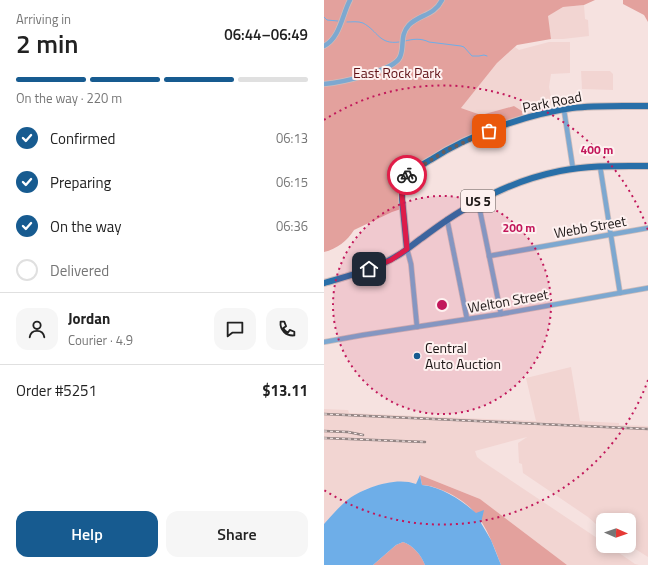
<!DOCTYPE html>
<meta charset="utf-8">
<style>
:root{--surface:#fff;--page:#f6f6f6;--text:#222;--muted:#767676;--line:#e0e0e0;--accent:#175b90}
body{margin:0;font-family:"Titillium Web",sans-serif;background:var(--page);color:var(--text);height:100vh;display:flex;flex-direction:column;font-size:15px;white-space:nowrap}
*{box-sizing:border-box;margin:0}
p{font-size:13px;color:var(--muted)}
.icon{flex:none;width:22px;height:22px;fill:none;stroke:currentColor;stroke-width:2;stroke-linecap:round;stroke-linejoin:round}
.map{position:relative;flex:1;overflow:hidden}
.drawer{display:flex;flex-direction:column;background:var(--surface);width:324px}
.drawer>*{flex:none}
.needle{width:26px;rotate:92deg}
.controls{position:absolute;left:272px;top:513px;display:grid;gap:8px}
.controls a{display:grid;place-items:center;width:40px;height:40px;border-radius:8px;background:var(--surface);box-shadow:0 2px 10px #0003;font-size:20px}
.pin{position:absolute;display:grid;place-items:center;width:34px;height:34px;color:#fff;margin:-17px;border-radius:8px;box-shadow:0 2px 6px #0006}
.courier{position:absolute;display:grid;place-items:center;width:40px;height:40px;margin:-20px;border:3px solid #e11d48;border-radius:50%;background:#fff;color:#222;box-shadow:0 1px 5px #0007}
.overview em{font-style:normal;font-weight:600}
.overview div{display:flex;flex-direction:column-reverse}
.overview{display:flex;align-items:center;justify-content:space-between;height:68px;padding:0 16px}
h1{font-size:26px;font-weight:600;line-height:30px}
.bar{display:grid;grid-template-columns:repeat(4,1fr);gap:6px 4px;align-content:center;height:48px;padding:0 16px}
.bar i{height:5px;border-radius:3px;background:var(--line)}
.bar .on{background:var(--accent)}
.bar p{grid-column:span 4}
.line{display:flex;align-items:center;gap:10px;padding:0 16px;border-top:1px solid var(--line)}
.line div{flex:1}
.round{display:grid;place-items:center;flex:none;width:42px;height:42px;border-radius:12px;background:var(--page)}
ol{padding:0 16px;list-style:none}
li{display:flex;align-items:center;gap:12px;height:44px}
li p{margin-inline-start:auto}
li .icon{padding:4px;border-radius:50%;background:var(--accent);color:#fff;stroke-width:4}
li:last-child{color:var(--muted)}
li i{width:22px;height:22px;border:2px solid var(--line);border-radius:50%}
.action{display:flex;gap:8px;margin-top:auto;padding:8px 16px}
.action a{flex:1;height:46px;border-radius:12px;background:var(--accent);color:#fff;font-size:16px;font-weight:600;line-height:46px;text-align:center}
.action a+a{background:var(--page);color:var(--text)}
main{display:flex;flex:1;min-height:0}
.map>svg:first-child{display:block}
.built{fill:#f2d5d2}
.green{fill:#e3a19d}
.water{fill:#6eaee8}
.lines{fill:none;stroke-linecap:round;stroke-linejoin:round}
.stream{stroke:#6eaee8;stroke-width:1}
.minor-casing{stroke:#cfbdbb;stroke-width:6}
.major-casing{stroke:#cfbdbb;stroke-width:8}
.minor{stroke:#7da8d0;stroke-width:4.5}
.major{stroke:#296fa8;stroke-width:6}
.rail-casing{stroke:#938584;stroke-width:2.5}
.rail{stroke:#fef1f0;stroke-width:1;stroke-dasharray:3;stroke-linecap:butt}
.done{stroke:#685d5c;stroke-width:4;stroke-dasharray:0 7.2}
.route{stroke:#e11d48;stroke-width:5}
.ring{fill:none;stroke:#c2185b;stroke-width:2;stroke-dasharray:2 4}
.poi-dot{fill:#175b90;stroke:#fef1f0;stroke-width:1.5}
.labels{text-anchor:middle;stroke-width:4;stroke-linejoin:round;paint-order:stroke}
.shield{fill:#fef1f0;stroke:#605857;stroke-width:1}
.shield-label{font-size:13px;font-weight:bold;fill:#1c1615}
.park-label{font-size:14px;fill:#601217;stroke:#fef1f0}
.street-label{font-size:14px;fill:#1c1615;stroke:#fef1f0}
.poi-label{font-size:14px;fill:#1c1615;stroke:#fef1f0;text-anchor:start}
.centre{fill:#c2185b;stroke:#fef1f0;stroke-width:2}
.ring-label{font-size:12px;text-anchor:middle;font-weight:bold;fill:#c2185b;stroke:#fef1f0;stroke-width:4;stroke-linejoin:round;paint-order:stroke}
</style>
<main>
<section class="drawer">
<div class="overview"><div><h1>2 min</h1><p>Arriving in</p></div><em>06:44–06:49</em></div>
<div class="bar"><i class="on"></i><i class="on"></i><i class="on"></i><i></i><p>On the way · 220 m</p></div>
<ol>
<li><svg class="icon" aria-label="check" viewBox="0 0 24 24"><path d="M5 12l5 5 9-10"/></svg>Confirmed<p>06:13</p></li>
<li><svg class="icon" aria-label="check" viewBox="0 0 24 24"><path d="M5 12l5 5 9-10"/></svg>Preparing<p>06:15</p></li>
<li><svg class="icon" aria-label="check" viewBox="0 0 24 24"><path d="M5 12l5 5 9-10"/></svg>On the way<p>06:36</p></li>
<li><i></i>Delivered</li>
</ol>
<div class="line" style="height:72px"><a class="round"><svg class="icon" aria-label="person" viewBox="0 0 24 24"><circle cx="12" cy="8" r="4"/><path d="M4 21q1-7 8-7t8 7"/></svg></a><div><b>Jordan</b><p>Courier · 4.9</p></div><a class="round"><svg class="icon" aria-label="chat" viewBox="0 0 24 24"><path d="M4 5h16v11H9l-5 4z"/></svg></a><a class="round"><svg class="icon" aria-label="phone" viewBox="0 0 24 24"><path d="M5 4h4l2 5-3 2q2 4 5 5l2-3 5 2v4C11 20 4 13 5 4z"/></svg></a></div>
<div class="line" style="height:52px"><div>Order #5251</div><b>$13.11</b></div>
<div class="action"><a>Help</a><a>Share</a></div>
</section>
<div class="map">
<svg width="324" height="565" viewBox="0 0 324 565">
<rect width="100%" height="100%" fill="#f6e2e0"/>
<!-- built -->
<g class="built">
<polygon points="260,5 261,19 264,20 265,36 239,39 227,39 223,16 239,7"/>
<polygon points="225,42 246,42 246,73 227,74 225,87 228,102 198,111 190,106 157,115 137,108 173,63 191,47 195,50"/>
<polygon points="257,71 286,71 289,74 289,90 258,89"/>
<polygon points="247,367 256,421 295,423 295,425 324,426 324,557 305,545 305,520 279,520 279,530 264,517 199,473 198,464 195,463 194,443 203,437 151,451 153,457 158,461 279,542 279,546 285,546 311,564 315,565 243,565 156,499 96,475 92,485 73,482 64,483 42,489 22,501 0,524 0,409 24,410 25,413 212,421 202,378"/>
</g>
<!-- green -->
<g class="green">
<path d="M0,0H271L260,5L239,7L224,16L227,39L193,45L173,63L137,108L157,115L190,106L198,111L199,118L157,132L86,170L73,182L77,209L68,212L30,230C23,241 13,249 0,252Z"/>
<polygon points="299,0 324,0 324,22 320,15 299,4"/>
<path d="M96,475L156,499L243,565H177C171,549 162,525 151,513C140,499 115,486 98,485Z"/>
<path d="M79,542C89,545 97,555 101,565H49L72,545Z"/>
</g>
<!-- water -->
<path class="water" d="M96,475L98,485C118,487 137,500 152,513L160,510L157,523L167,540L177,565H101C97,555 89,545 79,542L72,545L49,565H0V524C7,516 14,508 22,501C38,488 72,476 92,484Z"/>
<g class="lines">
<!-- stream -->
<g class="stream">
<polyline points="0,17 3,20 14,21"/>
<path d="M23,22C28,22 34,21 39,23C54,31 55,45 75,42"/>
<path d="M81,41C89,39 97,38 105,42L137,46L140,47L148,56H155L160,55L163,56"/>
</g>
<!-- minor casing -->
<g class="minor-casing">
<g id="minor">
<path d="M0,46C16,38 18,15 26,0"/>
<path d="M0,84C15,83 70,71 76,57C81,46 75,36 85,25C96,14 110,16 118,0"/>
<polyline points="240,110 249,169"/>
<polyline points="276,166 296,293"/>
<polyline points="154,201 177,314"/>
<polyline points="123,219 143,319"/>
<polyline points="83,249 87,264 93,327"/>
<polyline points="165,256 324,228"/>
<polyline points="0,342 39,335 177,314 324,288"/>
</g>
</g>
<!-- major casing -->
<g class="major-casing">
<g id="major">
<path d="M83,249L78,199V180C85,171 98,165 108,159C145,135 203,114 248,108C273,105 299,106 324,106"/>
<path d="M0,283C24,276 49,270 71,257C81,252 89,244 98,238C114,226 129,215 146,206C173,190 206,177 236,171C265,165 295,166 324,166"/>
</g>
</g>
<!-- minor -->
<use href="#minor" class="minor"/>
<!-- major -->
<use href="#major" class="major"/>
<!-- rail casing -->
<g class="rail-casing">
<g id="rail">
<polyline points="0,414 324,429"/>
<polyline points="0,431 24,432 39,435"/>
<polyline points="0,438 101,442"/>
</g>
</g>
<!-- rail -->
<use href="#rail" class="rail"/>
</g>
<g class="lines">
<!-- done -->
<polyline class="done" points="83,175 123,150 165,131"/>
<!-- route -->
<polyline class="route" points="45,269 67,260 83,249 77,186 78,180 83,175"/>
</g>
<!-- distance rings -->
<circle cx="118" cy="305" r="109" fill="#c2185b" fill-opacity=".12"/>
<g class="ring">
<circle cx="118" cy="305" r="109"/>
<path d="M324 380A219 219 0 0 1 0 490M0 120A219 219 0 0 1 324 230"/>
</g>
<!-- markers -->
<circle class="poi-dot" cx="93" cy="356" r="4"/>
<g class="labels">
<!-- shield labels -->
<rect class="shield" x="137" y="190" width="34" height="22" rx="3"/>
<g class="shield-label">
<text x="154" y="206">US 5</text>
</g>
<!-- park labels -->
<g class="park-label">
<text x="73" y="78">East Rock Park</text>
</g>
<!-- street labels -->
<g class="street-label">
<text transform="translate(228 102) rotate(-11)" y="5">Park Road</text>
<text transform="translate(266 227) rotate(-10)" y="5">Webb Street</text>
<text transform="translate(184 301) rotate(-10)" y="5">Welton Street</text>
</g>
<!-- poi labels -->
<g class="poi-label">
<text x="101" y="353">Central<tspan x="101" dy="16">Auto Auction</tspan></text>
</g>
</g>
<circle cx="118" cy="305" r="6" class="centre"/>
<g class="ring-label">
<text x="273" y="154">400 m</text>
<text x="195" y="232">200 m</text>
</g>
</svg>
<div class="controls">
<a><svg class="needle" viewBox="-14 -14 28 28"><path d="M0-13l5 13h-10z" fill="#e53935"/><path d="M0 13l5-13h-10z" fill="#767676"/></svg></a>
</div>
<div class="pin" style="left:165px;top:131px;background:#ea580c"><svg class="icon" aria-label="bag" viewBox="0 0 24 24"><path d="M5 8h14l-1 12H6zM9 8a3 3 0 0 1 6 0"/></svg></div>
<div class="pin" style="left:45px;top:269px;background:#1f2937"><svg class="icon" aria-label="home" viewBox="0 0 24 24"><path d="M3 11l9-7 9 7M6 9v11h12V9"/></svg></div>
<div class="courier" style="left:83px;top:175px"><svg class="icon" aria-label="bike" viewBox="0 0 24 24"><circle cx="6" cy="16" r="4"/><circle cx="18" cy="16" r="4"/><path d="M6 16l4-8h5l3 8M10 8l3 8H6M13 5h3"/></svg></div>
</div>
</main>
